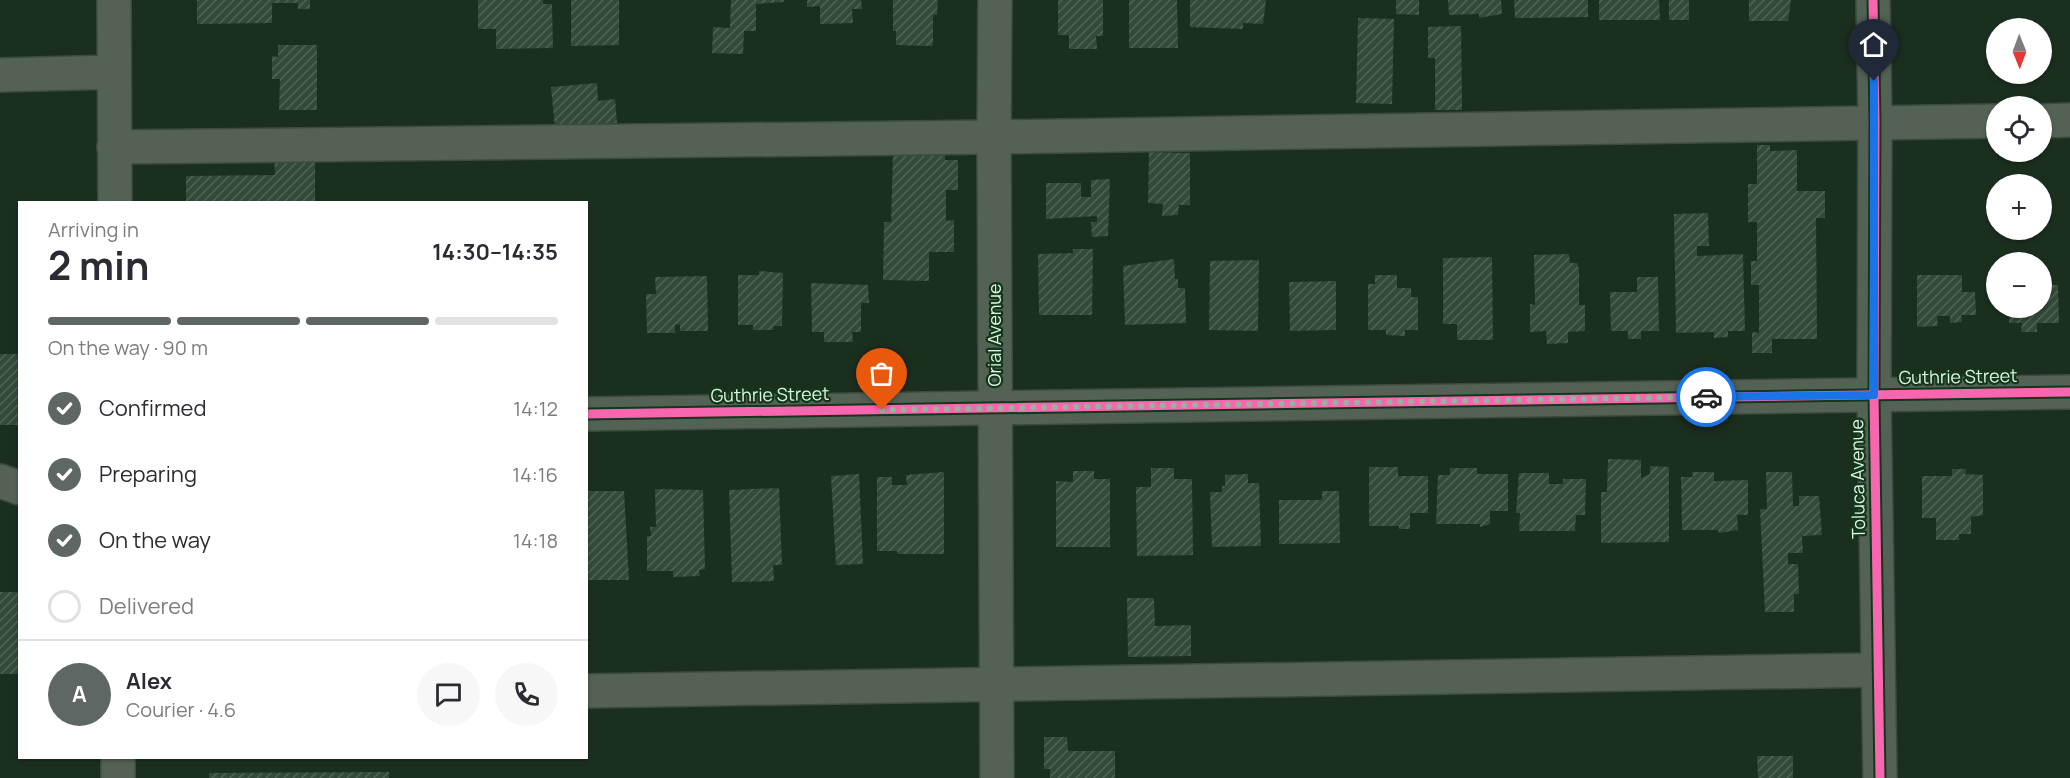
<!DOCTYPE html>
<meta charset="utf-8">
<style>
:root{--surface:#fff;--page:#f7f7f7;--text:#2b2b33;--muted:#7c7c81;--line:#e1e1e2;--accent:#5e6763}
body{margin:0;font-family:Manrope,sans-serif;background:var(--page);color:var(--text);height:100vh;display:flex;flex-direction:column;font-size:22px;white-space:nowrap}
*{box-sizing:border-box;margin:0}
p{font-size:20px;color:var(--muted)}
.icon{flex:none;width:33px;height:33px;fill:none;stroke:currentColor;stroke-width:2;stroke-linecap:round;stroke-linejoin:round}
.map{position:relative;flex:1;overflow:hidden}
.drawer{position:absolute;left:18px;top:201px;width:570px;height:558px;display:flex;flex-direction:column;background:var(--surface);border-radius:0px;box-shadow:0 2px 4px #0004}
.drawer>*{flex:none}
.needle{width:39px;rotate:179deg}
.controls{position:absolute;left:1986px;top:18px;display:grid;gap:12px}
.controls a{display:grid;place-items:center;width:66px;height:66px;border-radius:50%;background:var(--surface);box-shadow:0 2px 4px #0004;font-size:30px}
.pin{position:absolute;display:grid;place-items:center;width:51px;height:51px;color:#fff;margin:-62px -26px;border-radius:50% 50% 50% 0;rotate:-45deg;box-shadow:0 0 6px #0007}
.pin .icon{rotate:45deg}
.courier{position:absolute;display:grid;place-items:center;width:60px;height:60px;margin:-30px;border:4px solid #1a73e8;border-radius:50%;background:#fff;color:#222;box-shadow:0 2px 8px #0007}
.headline em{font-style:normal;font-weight:700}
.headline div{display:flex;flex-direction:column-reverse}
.headline{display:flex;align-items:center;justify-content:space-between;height:102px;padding:0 30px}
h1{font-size:39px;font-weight:700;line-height:45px}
.bar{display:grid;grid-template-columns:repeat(4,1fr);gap:9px 6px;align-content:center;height:72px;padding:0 30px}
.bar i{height:8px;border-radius:4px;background:var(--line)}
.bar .active{background:var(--accent)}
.bar p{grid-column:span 4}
.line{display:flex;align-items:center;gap:15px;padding:0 30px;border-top:2px solid var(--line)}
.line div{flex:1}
.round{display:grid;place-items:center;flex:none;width:63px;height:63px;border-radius:32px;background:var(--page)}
ol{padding:0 30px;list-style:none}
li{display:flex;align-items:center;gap:18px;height:66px}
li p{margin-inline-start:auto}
li .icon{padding:6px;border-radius:50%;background:var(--accent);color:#fff;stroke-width:4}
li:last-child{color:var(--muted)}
li i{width:33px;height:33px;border:3px solid var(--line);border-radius:50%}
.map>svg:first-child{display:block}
.building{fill:url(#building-hatch)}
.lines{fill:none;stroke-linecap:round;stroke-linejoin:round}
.minor-casing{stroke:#3b4b3d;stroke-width:36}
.minor{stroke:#546256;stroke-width:33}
.cycleway-casing{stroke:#13371a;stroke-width:13}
.cycleway{stroke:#f766af;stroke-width:9}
.done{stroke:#9cb09e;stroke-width:6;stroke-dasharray:0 10.8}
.route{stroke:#1a73e8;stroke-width:8}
.labels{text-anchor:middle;stroke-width:4.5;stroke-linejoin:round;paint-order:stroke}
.street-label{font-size:18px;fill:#e1f5e3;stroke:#13371a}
</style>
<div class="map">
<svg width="2070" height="778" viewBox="0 0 2070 778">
<defs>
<pattern id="building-hatch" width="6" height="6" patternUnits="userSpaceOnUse" patternTransform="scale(1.5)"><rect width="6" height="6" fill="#324a37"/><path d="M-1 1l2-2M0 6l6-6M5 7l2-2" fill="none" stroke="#4f6554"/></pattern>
</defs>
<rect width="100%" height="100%" fill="#1b2f1f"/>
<!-- building -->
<g class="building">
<polygon points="197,0 310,0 310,9 298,9 298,3 272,3 272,23 197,24"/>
<polygon points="478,0 543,0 543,4 552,4 553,48 496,49 496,29 478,29"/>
<polygon points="571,0 619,0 619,45 571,46"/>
<polygon points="731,0 784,0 784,2 756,4 756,31 744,31 743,54 712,53 713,27 730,28"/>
<polygon points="807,0 861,0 862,9 852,9 853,23 820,24 820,6 807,7"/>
<polygon points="893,0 938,0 937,15 933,15 933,46 896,45 896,31 893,31"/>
<polygon points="1058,0 1103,0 1103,36 1096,36 1097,49 1069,49 1069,35 1058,35"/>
<polygon points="1129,0 1177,0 1178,48 1129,48"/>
<polygon points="1190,0 1266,0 1263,24 1243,23 1243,29 1190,27"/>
<polygon points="1396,0 1419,0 1419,15 1396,14"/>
<polygon points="1448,0 1501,0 1502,14 1479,18 1479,14 1449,15"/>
<polygon points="1514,0 1588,0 1588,17 1515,18"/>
<polygon points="1599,0 1659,0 1660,20 1599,20"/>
<rect x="1669" y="0" width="20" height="20"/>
<polygon points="1749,0 1791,0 1788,21 1749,21"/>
<polygon points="1358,18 1394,19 1392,104 1356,103"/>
<polygon points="1461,26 1462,110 1435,110 1435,58 1428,58 1428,27"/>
<polygon points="278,45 317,45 317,110 279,110 280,79 272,79 272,56 278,57"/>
<polygon points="597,83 598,101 615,99 617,123 555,128 551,87"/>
<polygon points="1757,145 1770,145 1770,151 1797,150 1797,191 1825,191 1825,218 1816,218 1817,339 1772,339 1772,353 1752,353 1752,332 1759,333 1759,285 1751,285 1751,261 1757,261 1757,222 1748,222 1748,184 1757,184"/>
<polygon points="1149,152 1190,153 1190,205 1179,205 1178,215 1162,216 1163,204 1148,203"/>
<polygon points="893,154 945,154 945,160 958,160 958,190 946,190 946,221 954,220 954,252 929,252 929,281 883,280 884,222 891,222"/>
<polygon points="274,155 315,155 315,202 186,202 186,176 275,175"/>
<polygon points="1110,179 1108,236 1092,237 1091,222 1097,222 1097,216 1046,219 1046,183 1081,183 1081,197 1091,197 1091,180"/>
<polygon points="1708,213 1709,246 1697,246 1697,256 1743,254 1745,331 1728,331 1728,337 1714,338 1714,332 1676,333 1674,214"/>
<polygon points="1073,249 1093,249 1092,315 1039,315 1038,254 1073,253"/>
<polygon points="1569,254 1570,263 1577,263 1579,269 1579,305 1585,305 1585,331 1568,332 1568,343 1547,344 1546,331 1530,332 1530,304 1535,305 1534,255"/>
<polygon points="1492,257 1493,340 1457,340 1457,324 1443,324 1443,258"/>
<polygon points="1174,259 1175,279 1178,279 1178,288 1185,288 1186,323 1125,325 1123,266"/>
<polygon points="1259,260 1258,331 1209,330 1210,261"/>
<polygon points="759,271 783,273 782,326 774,326 773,330 753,330 753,325 738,325 738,275 759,275"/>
<polygon points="1375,275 1397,275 1397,288 1411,288 1411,297 1418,297 1418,330 1405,330 1405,336 1386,335 1386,330 1368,330 1368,284 1375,284"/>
<polygon points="1917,275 1962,275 1962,292 1975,292 1976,315 1961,315 1962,322 1950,323 1950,316 1937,316 1938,326 1917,327"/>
<polygon points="707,276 708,331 680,331 680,324 675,325 675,333 647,333 646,294 656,294 655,277"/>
<polygon points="1637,277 1658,277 1659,331 1641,331 1641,339 1628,339 1628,331 1611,331 1610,292 1637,292"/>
<polygon points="1336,281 1336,330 1290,331 1289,282"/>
<polygon points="811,283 868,285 869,303 861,303 861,332 852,332 853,342 824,342 824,332 812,332"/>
<polygon points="2042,285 2058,285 2059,323 2037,323 2037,332 2021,332 2022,323 2009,323 2009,308 2042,308"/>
<rect x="0" y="354" width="20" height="71"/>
<polygon points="1608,459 1641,460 1641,478 1650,474 1650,466 1669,467 1669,542 1601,543 1601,492 1607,492"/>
<polygon points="1369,467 1398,467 1398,476 1428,476 1428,513 1410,513 1410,529 1399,529 1399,526 1369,526"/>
<polygon points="1151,468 1174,468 1174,479 1192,479 1193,555 1137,556 1136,487 1151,487"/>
<polygon points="1450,468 1477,468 1477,474 1508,474 1508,511 1490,511 1490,524 1480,527 1480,524 1436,524 1438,475 1450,475"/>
<polygon points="1952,469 1966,469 1965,474 1983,475 1983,515 1971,517 1971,534 1959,534 1959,540 1936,540 1936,518 1922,518 1922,476 1952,476"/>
<polygon points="1073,471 1094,471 1094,479 1110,479 1110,547 1056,547 1056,481 1073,482"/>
<polygon points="944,472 944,554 898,554 897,551 877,551 877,477 892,477 892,485 907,485 906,475"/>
<polygon points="1692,472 1714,472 1714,481 1748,480 1748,515 1737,515 1738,530 1719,533 1718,530 1682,530 1681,477 1693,477"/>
<polygon points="1766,472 1792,472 1793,506 1799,506 1799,496 1819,496 1822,535 1802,536 1803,553 1788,553 1788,564 1798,564 1799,594 1794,594 1794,612 1765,612 1760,509 1767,509"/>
<polygon points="1519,473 1549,473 1549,484 1563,484 1563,479 1586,479 1585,515 1576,515 1575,531 1519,531 1520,513 1516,513"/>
<polygon points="859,474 863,564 836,565 831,476"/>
<polygon points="1248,474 1248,483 1259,483 1261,546 1212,547 1210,492 1222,492 1222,486 1225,486 1225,475"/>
<polygon points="779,488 782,565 773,565 774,581 732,582 729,490"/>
<polygon points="655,489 703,490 705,569 699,570 700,576 673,577 673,571 647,571 647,536 651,536 650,527 656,527"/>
<polygon points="586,491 624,491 629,580 587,580"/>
<polygon points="1322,491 1339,491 1340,543 1279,544 1279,500 1322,500"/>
<rect x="0" y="592" width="20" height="82"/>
<polygon points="1127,598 1154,598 1155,626 1191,625 1191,656 1128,657"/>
<polygon points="1044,737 1067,737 1068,751 1115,751 1115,778 1050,778 1050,769 1044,769"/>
<polygon points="1757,756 1793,756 1793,778 1758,778"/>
<polygon points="389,772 389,778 209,778 209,773"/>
</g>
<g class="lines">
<!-- minor casing -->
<g class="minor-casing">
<g id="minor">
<polyline points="114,0 115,202"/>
<polyline points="995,0 994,137 997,778"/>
<polyline points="1873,0 1875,121 1874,395 1880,778"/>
<polyline points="0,75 114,72"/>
<polyline points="2042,121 2070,120"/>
<polyline points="114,147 994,137 1996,121"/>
<polyline points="586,414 2070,392"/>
<polyline points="0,481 20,488"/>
<polyline points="586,691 1878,670"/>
<polyline points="118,778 118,758"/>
</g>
</g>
<!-- minor -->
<use href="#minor" class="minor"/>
<!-- cycleway casing -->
<g class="cycleway-casing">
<g id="cycleway">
<polyline points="1873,0 1875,121 1874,395 1880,778"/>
<polyline points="586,414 2070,392"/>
</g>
</g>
<!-- cycleway -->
<use href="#cycleway" class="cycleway"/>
</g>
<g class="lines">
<!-- done -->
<polyline class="done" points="882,410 1706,397"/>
<!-- route -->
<polyline class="route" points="1706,397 1874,395 1874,81"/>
</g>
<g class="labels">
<!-- street labels -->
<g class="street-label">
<text transform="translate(995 335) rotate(-90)" y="6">Orial Avenue</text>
<text transform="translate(1958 377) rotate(-1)" y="6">Guthrie Street</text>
<text transform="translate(770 395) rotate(-1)" y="6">Guthrie Street</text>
<text transform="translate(1858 479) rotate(-91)" y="6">Toluca Avenue</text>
</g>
</g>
</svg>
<div class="controls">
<a><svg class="needle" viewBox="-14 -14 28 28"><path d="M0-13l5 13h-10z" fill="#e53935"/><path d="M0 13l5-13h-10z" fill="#7c7c81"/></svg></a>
<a><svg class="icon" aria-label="locate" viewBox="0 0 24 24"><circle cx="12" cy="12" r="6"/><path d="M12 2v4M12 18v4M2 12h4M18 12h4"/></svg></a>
<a>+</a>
<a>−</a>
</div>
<div class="pin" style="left:882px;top:410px;background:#ea580c"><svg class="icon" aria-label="bag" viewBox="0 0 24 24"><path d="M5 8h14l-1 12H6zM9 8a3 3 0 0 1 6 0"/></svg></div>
<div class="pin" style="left:1874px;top:81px;background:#1f2937"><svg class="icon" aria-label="home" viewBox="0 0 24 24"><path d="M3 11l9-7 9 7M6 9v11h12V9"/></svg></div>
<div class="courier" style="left:1706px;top:397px"><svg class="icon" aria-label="car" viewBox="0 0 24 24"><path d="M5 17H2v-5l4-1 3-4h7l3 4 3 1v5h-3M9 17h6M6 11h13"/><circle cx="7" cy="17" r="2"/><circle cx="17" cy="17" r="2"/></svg></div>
<section class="drawer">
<div class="headline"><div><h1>2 min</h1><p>Arriving in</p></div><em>14:30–14:35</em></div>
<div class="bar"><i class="active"></i><i class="active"></i><i class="active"></i><i></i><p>On the way · 90 m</p></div>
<ol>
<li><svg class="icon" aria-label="check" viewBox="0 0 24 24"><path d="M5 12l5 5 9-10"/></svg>Confirmed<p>14:12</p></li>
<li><svg class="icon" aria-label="check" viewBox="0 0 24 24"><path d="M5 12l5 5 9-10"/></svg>Preparing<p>14:16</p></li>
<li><svg class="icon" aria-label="check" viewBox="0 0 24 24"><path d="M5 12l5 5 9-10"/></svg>On the way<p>14:18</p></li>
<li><i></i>Delivered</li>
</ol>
<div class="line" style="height:108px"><b class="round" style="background:var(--accent);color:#fff">A</b><div><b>Alex</b><p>Courier · 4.6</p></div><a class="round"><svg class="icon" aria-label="chat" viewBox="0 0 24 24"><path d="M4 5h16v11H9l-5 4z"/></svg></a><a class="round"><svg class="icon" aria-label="phone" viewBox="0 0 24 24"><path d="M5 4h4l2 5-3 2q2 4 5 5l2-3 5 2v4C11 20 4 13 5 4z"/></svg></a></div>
</section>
</div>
